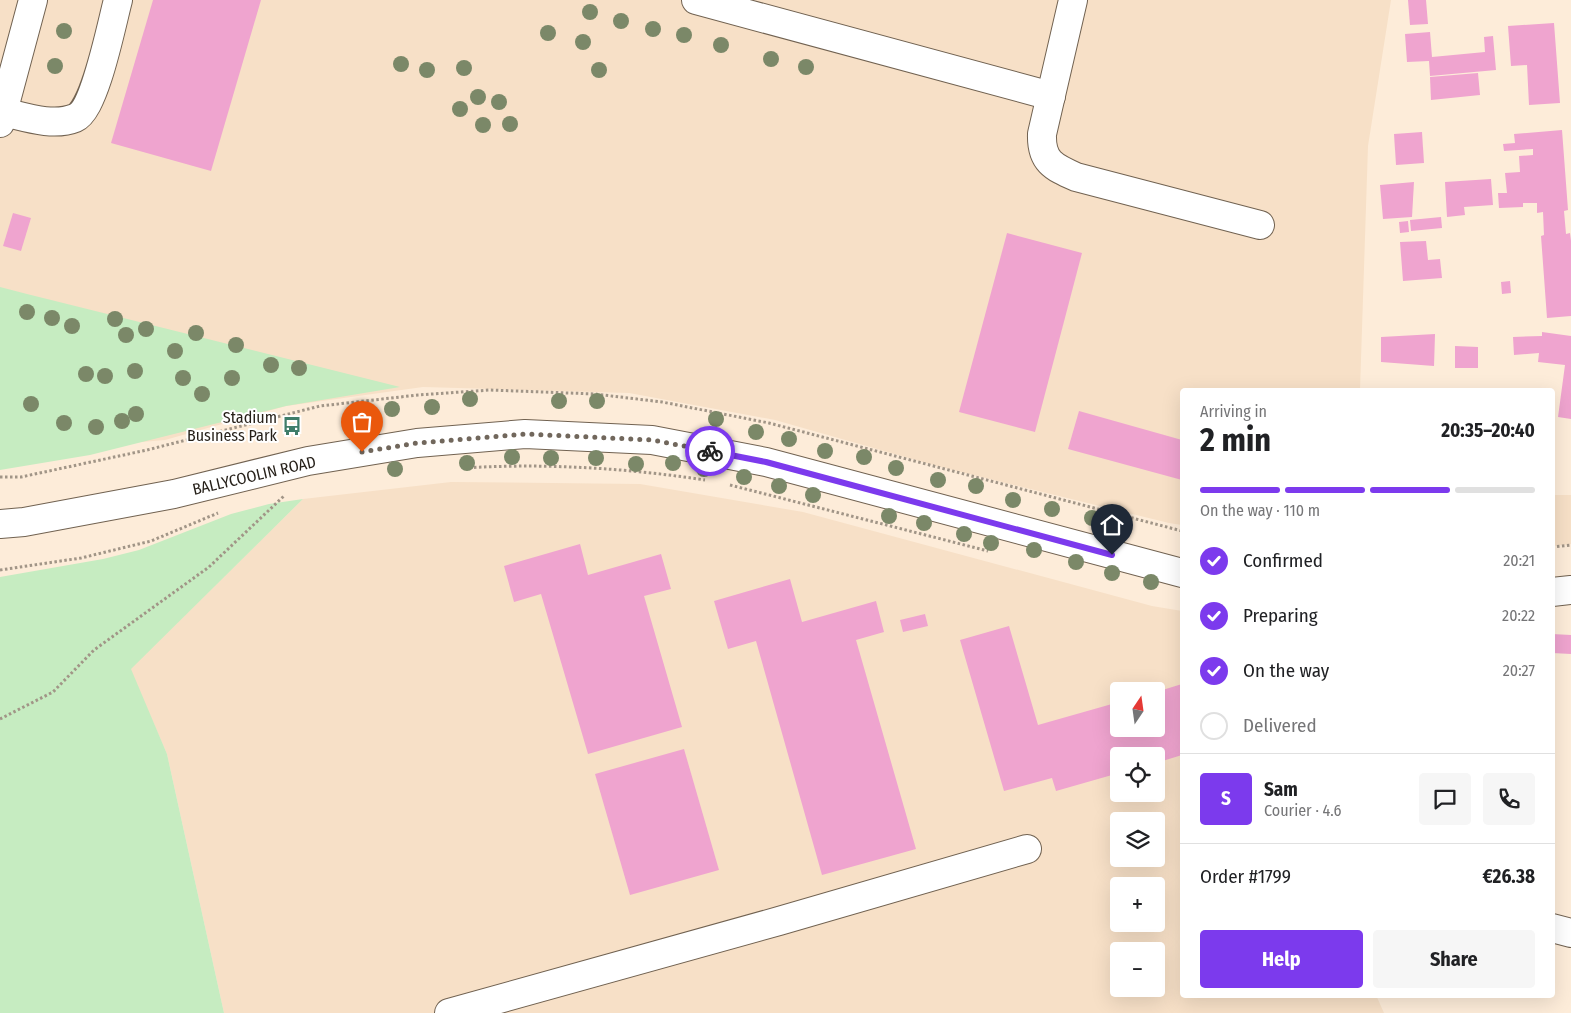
<!DOCTYPE html>
<meta charset="utf-8">
<style>
:root{--surface:#fff;--page:#f6f6f6;--text:#202124;--muted:#757577;--line:#e0e0e0;--accent:#7c3aed}
body{margin:0;font-family:"Fira Sans Condensed",sans-serif;background:var(--page);color:var(--text);height:100vh;display:flex;flex-direction:column;font-size:19px;white-space:nowrap}
*{box-sizing:border-box;margin:0}
p{font-size:16px;color:var(--muted)}
.icon{flex:none;width:28px;height:28px;fill:none;stroke:currentColor;stroke-width:2;stroke-linecap:round;stroke-linejoin:round}
.map{position:relative;flex:1;overflow:hidden}
.side{position:absolute;left:1180px;top:388px;width:375px;height:610px;display:flex;flex-direction:column;background:var(--surface);border-radius:5px;box-shadow:0 5px 20px #0002}
.side>*{flex:none}
.needle{width:32px;rotate:13deg}
.tools{position:absolute;left:1110px;top:682px;display:grid;gap:10px}
.tools a{display:grid;place-items:center;width:55px;height:55px;border-radius:5px;background:var(--surface);box-shadow:0 5px 20px #0002;font-size:25px}
.pin{position:absolute;display:grid;place-items:center;width:42px;height:42px;color:#fff;margin:-51px -21px;border-radius:50% 50% 50% 0;rotate:-45deg;box-shadow:0 0 5px #0007}
.pin .icon{rotate:45deg}
.courier{position:absolute;display:grid;place-items:center;width:50px;height:50px;margin:-25px;border:4px solid #7c3aed;border-radius:50%;background:#fff;color:#222;box-shadow:0 1px 6px #0007}
.overview em{font-style:normal;font-weight:700}
.overview div{display:flex;flex-direction:column-reverse}
.overview{display:flex;align-items:center;justify-content:space-between;height:85px;padding:0 20px}
h1{font-size:32px;font-weight:700;line-height:38px}
.bar{display:grid;grid-template-columns:repeat(4,1fr);gap:8px 5px;align-content:center;height:60px;padding:0 20px}
.bar i{height:6px;border-radius:4px;background:var(--line)}
.bar .on{background:var(--accent)}
.bar p{grid-column:span 4}
.line{display:flex;align-items:center;gap:12px;padding:0 20px;border-top:1px solid var(--line)}
.line div{flex:1}
.round{display:grid;place-items:center;flex:none;width:52px;height:52px;border-radius:5px;background:var(--page)}
ol{padding:0 20px;list-style:none}
li{display:flex;align-items:center;gap:15px;height:55px}
li p{margin-inline-start:auto}
li .icon{padding:5px;border-radius:50%;background:var(--accent);color:#fff;stroke-width:4}
li:last-child{color:var(--muted)}
li i{width:28px;height:28px;border:2px solid var(--line);border-radius:50%}
.action{display:flex;gap:10px;margin-top:auto;padding:10px 20px}
.action a{flex:1;height:58px;border-radius:5px;background:var(--accent);color:#fff;font-size:20px;font-weight:700;line-height:58px;text-align:center}
.action a+a{background:var(--page);color:var(--text)}
.map>svg:first-child{display:block}
.built{fill:#f7e0c7;fill-rule:evenodd}
.green{fill:#c6ecc1}
.building{fill:#efa4cf}
.lines{fill:none;stroke-linecap:round;stroke-linejoin:round}
.minor-casing{stroke:#716251;stroke-width:30}
.path{stroke:#a19587;stroke-width:3;stroke-dasharray:2.5 2.5;stroke-linecap:butt}
.minor{stroke:#fff;stroke-width:28}
.tree{fill:#7b8868}
.done{stroke:#71675c;stroke-width:5;stroke-dasharray:0 9}
.route{stroke:#7c3aed;stroke-width:6}
.labels{text-anchor:middle;stroke-width:4;stroke-linejoin:round;paint-order:stroke}
.poi-label{font-size:16px;fill:#251f18;stroke:#fff;text-anchor:end}
.street-label{font-size:16px;fill:#251f18;stroke:#fff}
</style>
<div class="map">
<svg width="1571" height="1013" viewBox="0 0 1571 1013">
<rect width="100%" height="100%" fill="#fdecd9"/>
<!-- built -->
<g class="built">
<polygon points="0,0 1391,0 1368,146 1360,390 1182,390 1182,525 1169,523 937,466 775,420 629,393 423,387 286,406 165,440 0,454"/>
<path d="M451,482L640,484L803,512L1152,606L1182,611V995H1376L1384,1013H224L167,754L130,669L303,499ZM1119,691H1156V729H1119ZM1119,756H1156V794H1119ZM1119,821H1156V859H1119ZM1119,886H1156V924H1119ZM1119,951H1156V989H1119Z"/>
<polygon points="1552,495 1571,495 1571,544 1553,546"/>
</g>
<!-- green -->
<g class="green">
<polygon points="0,287 27,294 400,387 286,406 90,455 0,470"/>
<polygon points="303,499 131,669 167,754 224,1013 0,1013 0,577 103,559 139,550 231,514 269,504"/>
</g>
<!-- building -->
<g class="building">
<polygon points="153,0 261,0 211,171 111,143"/>
<polygon points="1408,0 1426,0 1428,24 1410,25"/>
<polygon points="1554,23 1560,103 1529,105 1527,65 1511,66 1508,26"/>
<polygon points="1430,32 1432,57 1485,52 1484,37 1493,36 1496,70 1430,76 1429,61 1407,62 1405,34"/>
<polygon points="1478,73 1480,95 1431,100 1430,77"/>
<polygon points="1562,130 1568,210 1564,211 1566,234 1570,233 1571,241 1571,316 1547,318 1541,236 1544,235 1543,212 1537,213 1537,203 1523,203 1523,207 1499,208 1498,193 1507,193 1505,173 1520,172 1519,156 1533,155 1533,149 1504,151 1503,144 1515,143 1514,134"/>
<polygon points="1422,132 1424,163 1396,165 1394,134"/>
<polygon points="1491,179 1493,205 1464,207 1465,215 1447,217 1445,182"/>
<polygon points="1414,182 1412,217 1383,219 1380,185"/>
<polygon points="13,213 31,218 21,251 3,246"/>
<polygon points="1441,217 1442,228 1411,231 1410,220"/>
<polygon points="1408,221 1409,232 1400,233 1399,222"/>
<polygon points="1007,233 1082,253 1035,432 959,412"/>
<polygon points="1426,241 1428,260 1440,259 1442,278 1403,281 1400,242"/>
<polygon points="1510,281 1511,293 1502,294 1501,282"/>
<polygon points="1542,332 1571,336 1571,419 1558,417 1565,365 1538,362 1539,353 1514,355 1513,337 1542,336"/>
<polygon points="1435,334 1434,366 1381,362 1381,337"/>
<polygon points="1455,346 1478,347 1478,368 1455,368"/>
<polygon points="1079,411 1182,440 1182,480 1068,449"/>
<polygon points="580,544 588,575 661,554 671,589 644,596 682,727 588,754 541,594 514,602 504,566"/>
<polygon points="790,579 802,622 876,601 884,632 856,640 916,849 822,875 756,641 728,649 714,601"/>
<polygon points="925,614 928,626 903,632 900,620"/>
<polygon points="1009,626 1038,725 1119,702 1119,729 1156,729 1156,692 1182,684 1182,755 1156,763 1156,756 1119,756 1119,773 1056,791 1052,778 1004,791 960,640"/>
<polygon points="1552,634 1571,635 1571,654 1552,653"/>
<polygon points="684,749 719,870 630,895 595,774"/>
</g>
<g class="lines">
<!-- minor casing -->
<g class="minor-casing">
<g id="minor">
<polyline points="696,0 1051,96"/>
<path d="M1073,0L1042,134C1041,161 1053,167 1076,177L1260,225"/>
<path d="M3,112C25,117 53,127 75,118C95,110 112,22 118,0"/>
<polyline points="0,123 33,0"/>
<polyline points="0,524 24,522 174,494 308,461 417,443 525,434 652,440 766,462 1182,573"/>
<polyline points="1552,592 1571,590"/>
<polyline points="1552,928 1571,933"/>
<polyline points="449,1013 779,921 1027,849"/>
</g>
</g>
<!-- path -->
<g class="path">
<path d="M464,468C544,463 626,468 705,480"/>
<polyline points="0,477 21,477 147,450 320,406 418,395 490,390 595,394 662,402 769,423 1182,531"/>
<polyline points="730,485 988,551"/>
<polyline points="1552,547 1571,545"/>
<polyline points="0,570 81,558 151,541 218,513"/>
<polyline points="0,719 53,692 94,650 209,567 285,495"/>
</g>
<!-- minor -->
<use href="#minor" class="minor"/>
</g>
<!-- trees -->
<g class="tree">
<circle cx="590" cy="12" r="8"/>
<circle cx="621" cy="21" r="8"/>
<circle cx="653" cy="29" r="8"/>
<circle cx="64" cy="31" r="8"/>
<circle cx="548" cy="33" r="8"/>
<circle cx="684" cy="35" r="8"/>
<circle cx="583" cy="42" r="8"/>
<circle cx="721" cy="45" r="8"/>
<circle cx="771" cy="59" r="8"/>
<circle cx="401" cy="64" r="8"/>
<circle cx="55" cy="66" r="8"/>
<circle cx="806" cy="67" r="8"/>
<circle cx="464" cy="68" r="8"/>
<circle cx="427" cy="70" r="8"/>
<circle cx="599" cy="70" r="8"/>
<circle cx="478" cy="97" r="8"/>
<circle cx="499" cy="102" r="8"/>
<circle cx="460" cy="109" r="8"/>
<circle cx="510" cy="124" r="8"/>
<circle cx="483" cy="125" r="8"/>
<circle cx="27" cy="312" r="8"/>
<circle cx="52" cy="318" r="8"/>
<circle cx="115" cy="319" r="8"/>
<circle cx="72" cy="326" r="8"/>
<circle cx="146" cy="329" r="8"/>
<circle cx="196" cy="333" r="8"/>
<circle cx="126" cy="335" r="8"/>
<circle cx="236" cy="345" r="8"/>
<circle cx="175" cy="351" r="8"/>
<circle cx="271" cy="365" r="8"/>
<circle cx="299" cy="368" r="8"/>
<circle cx="135" cy="371" r="8"/>
<circle cx="86" cy="374" r="8"/>
<circle cx="105" cy="376" r="8"/>
<circle cx="183" cy="378" r="8"/>
<circle cx="232" cy="378" r="8"/>
<circle cx="202" cy="394" r="8"/>
<circle cx="470" cy="399" r="8"/>
<circle cx="559" cy="401" r="8"/>
<circle cx="597" cy="401" r="8"/>
<circle cx="31" cy="404" r="8"/>
<circle cx="432" cy="407" r="8"/>
<circle cx="392" cy="409" r="8"/>
<circle cx="136" cy="414" r="8"/>
<circle cx="716" cy="419" r="8"/>
<circle cx="122" cy="421" r="8"/>
<circle cx="64" cy="423" r="8"/>
<circle cx="96" cy="427" r="8"/>
<circle cx="756" cy="432" r="8"/>
<circle cx="789" cy="439" r="8"/>
<circle cx="825" cy="451" r="8"/>
<circle cx="512" cy="457" r="8"/>
<circle cx="864" cy="457" r="8"/>
<circle cx="551" cy="458" r="8"/>
<circle cx="596" cy="458" r="8"/>
<circle cx="467" cy="463" r="8"/>
<circle cx="673" cy="463" r="8"/>
<circle cx="636" cy="464" r="8"/>
<circle cx="896" cy="468" r="8"/>
<circle cx="395" cy="469" r="8"/>
<circle cx="704" cy="469" r="8"/>
<circle cx="744" cy="477" r="8"/>
<circle cx="938" cy="480" r="8"/>
<circle cx="779" cy="486" r="8"/>
<circle cx="976" cy="486" r="8"/>
<circle cx="813" cy="495" r="8"/>
<circle cx="1013" cy="500" r="8"/>
<circle cx="1052" cy="509" r="8"/>
<circle cx="889" cy="516" r="8"/>
<circle cx="1092" cy="518" r="8"/>
<circle cx="924" cy="523" r="8"/>
<circle cx="964" cy="534" r="8"/>
<circle cx="991" cy="543" r="8"/>
<circle cx="1034" cy="550" r="8"/>
<circle cx="1076" cy="562" r="8"/>
<circle cx="1112" cy="573" r="8"/>
<circle cx="1151" cy="582" r="8"/>
</g>
<g class="lines">
<!-- done -->
<polyline class="done" points="362,452 417,443 525,434 652,440 710,451"/>
<!-- route -->
<polyline class="route" points="710,451 766,462 1112,555"/>
</g>
<!-- icons -->
<defs>
<g id="bus-bare" transform="scale(1.5)"><path d="M-5-6H5V4H4V6H2V4H-2V6H-4V4H-5ZM-3.5-4V0h7V-4ZM-3.5 1.2v1.5H-2V1.2ZM2 1.2v1.5H3.5V1.2Z" fill="#3f7d69" stroke="#fff" stroke-width="2.5" paint-order="stroke"/></g>
</defs>
<g fill-rule="evenodd">
<use href="#bus-bare" x="292" y="426"/>
</g>
<g class="labels">
<!-- poi labels -->
<g class="poi-label">
<text x="277" y="423">Stadium<tspan x="277" dy="18">Business Park</tspan></text>
</g>
<!-- street labels -->
<g class="street-label">
<text transform="translate(254 475) rotate(-13)" y="6">BALLYCOOLIN ROAD</text>
</g>
</g>
</svg>
<div class="tools">
<a><svg class="needle" viewBox="-14 -14 28 28"><path d="M0-13l5 13h-10z" fill="#e53935"/><path d="M0 13l5-13h-10z" fill="#757577"/></svg></a>
<a><svg class="icon" aria-label="locate" viewBox="0 0 24 24"><circle cx="12" cy="12" r="6"/><path d="M12 2v4M12 18v4M2 12h4M18 12h4"/></svg></a>
<a><svg class="icon" aria-label="layers" viewBox="0 0 24 24"><path d="M12 4l9 5-9 5-9-5zM3 14l9 5 9-5"/></svg></a>
<a>+</a>
<a>−</a>
</div>
<div class="pin" style="left:362px;top:452px;background:#ea580c"><svg class="icon" aria-label="bag" viewBox="0 0 24 24"><path d="M5 8h14l-1 12H6zM9 8a3 3 0 0 1 6 0"/></svg></div>
<div class="pin" style="left:1112px;top:555px;background:#1f2937"><svg class="icon" aria-label="home" viewBox="0 0 24 24"><path d="M3 11l9-7 9 7M6 9v11h12V9"/></svg></div>
<div class="courier" style="left:710px;top:451px"><svg class="icon" aria-label="bike" viewBox="0 0 24 24"><circle cx="6" cy="16" r="4"/><circle cx="18" cy="16" r="4"/><path d="M6 16l4-8h5l3 8M10 8l3 8H6M13 5h3"/></svg></div>
<section class="side">
<div class="overview"><div><h1>2 min</h1><p>Arriving in</p></div><em>20:35–20:40</em></div>
<div class="bar"><i class="on"></i><i class="on"></i><i class="on"></i><i></i><p>On the way · 110 m</p></div>
<ol>
<li><svg class="icon" aria-label="check" viewBox="0 0 24 24"><path d="M5 12l5 5 9-10"/></svg>Confirmed<p>20:21</p></li>
<li><svg class="icon" aria-label="check" viewBox="0 0 24 24"><path d="M5 12l5 5 9-10"/></svg>Preparing<p>20:22</p></li>
<li><svg class="icon" aria-label="check" viewBox="0 0 24 24"><path d="M5 12l5 5 9-10"/></svg>On the way<p>20:27</p></li>
<li><i></i>Delivered</li>
</ol>
<div class="line" style="height:90px"><b class="round" style="background:var(--accent);color:#fff">S</b><div><b>Sam</b><p>Courier · 4.6</p></div><a class="round"><svg class="icon" aria-label="chat" viewBox="0 0 24 24"><path d="M4 5h16v11H9l-5 4z"/></svg></a><a class="round"><svg class="icon" aria-label="phone" viewBox="0 0 24 24"><path d="M5 4h4l2 5-3 2q2 4 5 5l2-3 5 2v4C11 20 4 13 5 4z"/></svg></a></div>
<div class="line" style="height:65px"><div>Order #1799</div><b>€26.38</b></div>
<div class="action"><a>Help</a><a>Share</a></div>
</section>
</div>
